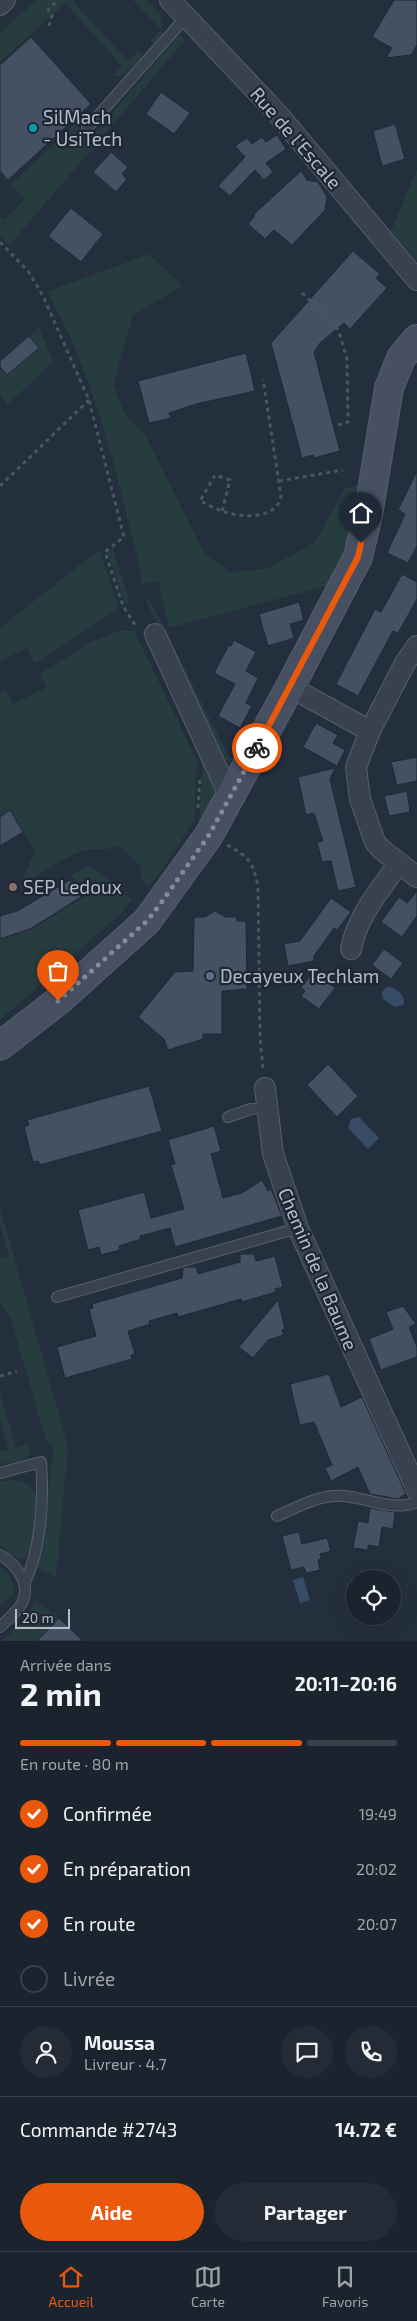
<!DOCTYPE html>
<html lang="fr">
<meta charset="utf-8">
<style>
:root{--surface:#1b232e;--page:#242b36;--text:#f1f3f6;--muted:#a0a4aa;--line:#39404a;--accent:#ea580c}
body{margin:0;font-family:"Exo 2",sans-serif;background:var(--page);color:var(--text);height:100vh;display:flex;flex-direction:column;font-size:19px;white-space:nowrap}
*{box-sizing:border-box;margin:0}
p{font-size:16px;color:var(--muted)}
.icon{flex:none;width:28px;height:28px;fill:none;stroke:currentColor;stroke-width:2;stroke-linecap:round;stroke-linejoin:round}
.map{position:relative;height:1641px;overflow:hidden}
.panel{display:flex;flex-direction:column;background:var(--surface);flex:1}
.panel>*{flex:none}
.controls{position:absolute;left:346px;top:1570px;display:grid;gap:10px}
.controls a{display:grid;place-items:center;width:55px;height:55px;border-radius:50%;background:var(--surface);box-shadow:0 5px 20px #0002,0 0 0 1px var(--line);font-size:25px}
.scale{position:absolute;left:15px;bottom:12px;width:55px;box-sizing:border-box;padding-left:5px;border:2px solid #b4bcc9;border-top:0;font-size:14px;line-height:18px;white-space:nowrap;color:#b4bcc9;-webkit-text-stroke:4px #1d2633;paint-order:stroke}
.pin{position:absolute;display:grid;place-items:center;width:42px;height:42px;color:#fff;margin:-51px -21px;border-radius:50% 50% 50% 0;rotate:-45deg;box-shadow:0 0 5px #0007}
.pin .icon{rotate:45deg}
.courier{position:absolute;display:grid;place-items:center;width:50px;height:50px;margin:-25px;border:4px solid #ea580c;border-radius:50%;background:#fff;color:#222;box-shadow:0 1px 6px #0007}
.summary em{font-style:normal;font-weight:700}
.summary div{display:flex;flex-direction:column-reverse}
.summary{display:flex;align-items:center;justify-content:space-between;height:85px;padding:0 20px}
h1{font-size:32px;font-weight:700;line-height:38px}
.bar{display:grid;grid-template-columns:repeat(4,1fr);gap:8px 5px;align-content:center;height:60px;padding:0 20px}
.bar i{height:6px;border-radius:4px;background:var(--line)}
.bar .selected{background:var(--accent)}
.bar p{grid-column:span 4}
.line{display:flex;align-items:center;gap:12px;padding:0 20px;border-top:1px solid var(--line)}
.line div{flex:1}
.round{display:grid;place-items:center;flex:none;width:52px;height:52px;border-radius:26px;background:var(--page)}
ol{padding:0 20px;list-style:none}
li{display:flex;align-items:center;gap:15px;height:55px}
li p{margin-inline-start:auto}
li .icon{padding:5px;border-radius:50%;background:var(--accent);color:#fff;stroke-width:4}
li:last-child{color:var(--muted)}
li i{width:28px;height:28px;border:2px solid var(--line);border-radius:50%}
.primary-button{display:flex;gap:10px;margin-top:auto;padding:10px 20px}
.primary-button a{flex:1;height:58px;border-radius:30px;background:var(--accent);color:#fff;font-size:20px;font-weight:700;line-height:58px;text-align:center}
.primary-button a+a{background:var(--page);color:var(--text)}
.dock{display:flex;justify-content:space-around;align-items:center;height:70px;border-top:1px solid var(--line);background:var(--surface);font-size:14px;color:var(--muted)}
.dock a{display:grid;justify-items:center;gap:2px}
.dock .selected{color:var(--accent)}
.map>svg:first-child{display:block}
.green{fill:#263c3f}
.water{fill:#394c67}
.building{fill:#455162;stroke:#1f2835}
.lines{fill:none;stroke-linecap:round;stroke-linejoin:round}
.lane-casing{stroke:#565f6c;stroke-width:12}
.street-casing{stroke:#565f6c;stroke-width:22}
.secondary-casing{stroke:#565f6c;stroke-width:30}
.path{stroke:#44595c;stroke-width:3;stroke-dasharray:4 4;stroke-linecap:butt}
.lane{stroke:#38414e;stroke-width:10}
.street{stroke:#38414e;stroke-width:20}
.secondary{stroke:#465061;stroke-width:28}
.done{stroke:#828b98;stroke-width:5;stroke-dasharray:0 9}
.route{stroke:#ea580c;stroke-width:6}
.culture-dot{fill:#0f9aa8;stroke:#1d2633;stroke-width:2}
.education-dot{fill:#8d6e63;stroke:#1d2633;stroke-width:2}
.service-dot{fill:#5c6f8a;stroke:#1d2633;stroke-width:2}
.labels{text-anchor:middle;stroke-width:4.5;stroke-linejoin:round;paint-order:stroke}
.poi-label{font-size:19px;fill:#b4bcc9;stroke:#1d2633;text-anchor:start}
.street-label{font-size:19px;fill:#b4bcc9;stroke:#1d2633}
</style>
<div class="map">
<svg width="417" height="1641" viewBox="0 0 417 1641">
<rect width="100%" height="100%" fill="#242f3e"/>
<!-- green -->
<g class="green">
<path d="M36,0H72L128,61L139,51L143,56C134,65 126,77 112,76L122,66L65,3L0,62V33Z"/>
<polygon points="133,0 146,0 161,15 163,32 155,43 152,43 151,40 161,30"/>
<polygon points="179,35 185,40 9,246 0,236 0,216 5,220 25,199 11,184 75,124 90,139"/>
<polygon points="417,169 417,261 391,231"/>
<path d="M149,254L182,286L133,315L113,385L125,414L145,434L205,554L230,572L267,569L315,542L345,488L366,484L359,522L334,584L169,628L158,581L143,584C120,485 98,384 48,293L54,289Z"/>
<polygon points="39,327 53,362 7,405 0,393 0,367 7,375 39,348 29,336"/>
<polygon points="113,549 130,602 125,604 108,553"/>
<polygon points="99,550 119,608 38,662 34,662 27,648 0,661 0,628"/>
<polygon points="150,600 229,757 240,759 238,763 224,760 146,601"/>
<path d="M121,630L134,631L197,760L194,821L162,870L149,886L141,880L140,865L119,846C104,852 100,847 88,850C66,855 45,871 26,882L23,878L35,851L10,810L0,816V693L5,690L13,704L47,687L40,674L89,643Z"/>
<path d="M145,631L215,770C217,790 213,806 204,825L199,822L203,756L142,632Z"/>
<polygon points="87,866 94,868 132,900 121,913 0,1020 0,940 30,930 84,897 71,875"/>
<polygon points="0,1208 68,1447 56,1578 37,1567 54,1447 47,1443 11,1320 0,1303 0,1259 9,1256 0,1224"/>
<path d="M0,1393L16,1448L28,1444L29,1455C23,1461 8,1465 0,1463V1452L8,1450L0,1420Z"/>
<path d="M13,1480C41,1484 39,1503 35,1525C33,1537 32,1548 24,1558L18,1559L0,1545V1482Z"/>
<path d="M0,1567C9,1573 14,1583 14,1594L0,1606Z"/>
<polygon points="35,1600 59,1618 37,1641 2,1641 29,1615"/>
</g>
<!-- water -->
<g class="water">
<path d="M387,987C395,987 404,994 404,1002L403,1005L395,1007L383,999L382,992Z"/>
<polygon points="359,1117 379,1138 368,1149 348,1128 351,1119"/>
<polygon points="303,1577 310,1600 300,1603 293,1580"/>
</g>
<!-- building -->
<g class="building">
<polygon points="394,0 417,0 417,45 411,55 386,58 392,48 372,37"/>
<polygon points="31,37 91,104 8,180 0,171 0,65"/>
<polygon points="161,92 190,113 174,134 146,114"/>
<polygon points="395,124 405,159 382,166 373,131"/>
<polygon points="277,135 286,149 266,163 273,172 264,180 255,170 230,196 218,186 245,157 235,146 247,138 252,144 262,137 266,142"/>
<polygon points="111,152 128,167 122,174 127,179 116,192 93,172"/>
<polygon points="301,171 307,180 318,182 327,197 325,210 292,245 274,230 265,239 248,224 255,216 253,215"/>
<polygon points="71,208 103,234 81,262 48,236"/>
<polygon points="353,251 380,274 376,278 387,288 350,329 344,323 320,343 314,352 340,451 314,458 313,455 302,458 271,343"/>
<polygon points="29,336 39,348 7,375 0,367 0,361"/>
<polygon points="246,353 255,391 196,404 169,413 171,418 149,423 138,381"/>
<polygon points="417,471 417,546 408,563 387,553 405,514 398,510"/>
<polygon points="402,574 417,582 417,599 398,633 393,631 358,696 336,684 375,609 381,612"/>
<polygon points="299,602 304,620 290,624 294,638 268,646 259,614"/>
<polygon points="234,640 256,652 246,671 258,678 246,703 252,706 240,728 218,716 235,684 214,673 229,645 231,646"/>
<polygon points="316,723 338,735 333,743 345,750 337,766 303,747"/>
<polygon points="417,757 417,781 397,785 391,762"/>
<polygon points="335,768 330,779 356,887 338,891 331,861 322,862 317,842 323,841 314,813 306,815 298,777"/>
<polygon points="407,791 410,812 389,816 384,796"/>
<polygon points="10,810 23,832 0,846 0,817"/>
<polygon points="70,880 81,897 30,929 0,939 0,916 17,911"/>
<polygon points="417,891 417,916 402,937 381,922 399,897 407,903"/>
<polygon points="331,898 351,912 337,930 334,928 314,956 314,961 288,966 284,944 300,941"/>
<polygon points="215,911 225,917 237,917 237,921 246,921 247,989 222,991 222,1034 203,1034 203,1039 168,1050 164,1039 138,1017 175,972 193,971 194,917 205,917"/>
<polygon points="384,949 403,963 391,979 372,965"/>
<polygon points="314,971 335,988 319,1009 301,996 305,991 301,987"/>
<polygon points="328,1064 358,1096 337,1117 307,1085"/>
<polygon points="149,1086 162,1131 40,1165 38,1161 33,1162 24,1127 29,1125 27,1120"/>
<polygon points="214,1126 221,1151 211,1154 223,1198 242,1193 262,1180 268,1191 271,1189 282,1216 175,1247 170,1228 140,1236 141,1239 119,1246 120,1250 101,1255 99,1247 88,1250 78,1210 144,1192 151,1218 184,1209 171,1165 175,1164 168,1140"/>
<polygon points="240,1254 254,1254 256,1261 275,1256 283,1287 275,1289 276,1292 242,1302 241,1299 178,1317 177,1313 149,1321 150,1324 128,1331 135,1354 131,1355 132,1359 65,1378 57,1347 96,1336 89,1309 93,1308 92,1304 182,1278 183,1268 186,1267 196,1267 198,1274 240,1262"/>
<polygon points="278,1300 285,1329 282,1330 284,1335 268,1340 253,1358 239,1347"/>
<polygon points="403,1306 416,1324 409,1327 417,1347 417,1357 381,1370 369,1339 393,1329 386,1312"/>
<polygon points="329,1374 341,1407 362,1397 406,1494 398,1499 370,1494 358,1467 331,1481 325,1468 332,1465 314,1422 300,1425 290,1384"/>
<polygon points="370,1508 395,1512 393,1529 382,1527 379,1547 368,1545 368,1550 353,1548 358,1521 368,1523"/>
<polygon points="299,1532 302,1544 327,1538 331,1551 320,1554 321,1559 318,1560 320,1570 306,1573 304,1567 291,1570 282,1536"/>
<polygon points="59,1618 83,1641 37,1641"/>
</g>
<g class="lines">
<!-- lane casing -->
<g class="lane-casing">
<g id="lane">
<polyline points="87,128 186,17"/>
<polyline points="228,1117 251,1109 267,1108"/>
<polyline points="57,1297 298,1228"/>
<path d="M0,1473L41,1462C44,1498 41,1549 25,1582"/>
<path d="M277,1516C298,1507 320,1494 344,1496C368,1498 394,1512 417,1502"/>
<path d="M0,1555C8,1559 15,1566 20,1574C34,1598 17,1611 0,1627"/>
</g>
</g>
<!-- street casing -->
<g class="street-casing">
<g id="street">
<polyline points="170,0 277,113 417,280"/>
<polyline points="0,5 5,0"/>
<polyline points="155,634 230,797"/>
<polyline points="417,646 405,663 370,731 356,767 360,799 375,842 382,850 417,877"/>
<polyline points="290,687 370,731"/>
<path d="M351,949C357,916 380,890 399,863"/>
<polyline points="265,1088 273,1154 298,1228 417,1490"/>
</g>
</g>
<!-- secondary casing -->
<g class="secondary-casing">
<polyline id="secondary" points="0,1046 58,1001 147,921 209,835 290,687 358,557 368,515 389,388 401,358 417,339"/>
</g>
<!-- path -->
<g class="path">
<polyline points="49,26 52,15 48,10 58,0"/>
<polyline points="0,242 28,271 43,296 89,400 124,537 105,552 123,606 137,628"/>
<polyline points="302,293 335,323 341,338 347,359 348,422 335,426"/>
<polyline points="279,481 343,470"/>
<polyline points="0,486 89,400"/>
<path d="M222,511L230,480L215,475L200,501C208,504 216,510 225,512C243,518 278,519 281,496L263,379"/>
<polyline points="198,808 200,777"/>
<path d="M227,845C249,857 253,862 258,886L260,1036L263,1070"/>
<polyline points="0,1376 17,1371"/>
</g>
<!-- lane -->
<use href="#lane" class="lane"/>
<!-- street -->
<use href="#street" class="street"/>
<!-- secondary -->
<use href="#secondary" class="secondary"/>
</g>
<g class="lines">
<!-- done -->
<polyline class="done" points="58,1001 147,921 161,903 209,835 257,748"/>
<!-- route -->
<polyline class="route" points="257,748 358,557 361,543"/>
</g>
<!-- markers -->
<circle class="culture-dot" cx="33" cy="128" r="5"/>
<circle class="education-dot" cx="13" cy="887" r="5"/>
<circle class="service-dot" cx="210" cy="976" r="5"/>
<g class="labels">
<!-- poi labels -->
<g class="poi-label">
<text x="43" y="124">SilMach<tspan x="43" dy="22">- UsiTech</tspan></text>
<text x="23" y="894">SEP Ledoux</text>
<text x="220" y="983">Decayeux Techlam</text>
</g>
<!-- street labels -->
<g class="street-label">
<text transform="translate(296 138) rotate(49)" y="7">Rue de l'Escale</text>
<text transform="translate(318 1269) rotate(67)" y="7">Chemin de la Baume</text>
</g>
</g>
</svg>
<div class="controls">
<a><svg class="icon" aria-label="locate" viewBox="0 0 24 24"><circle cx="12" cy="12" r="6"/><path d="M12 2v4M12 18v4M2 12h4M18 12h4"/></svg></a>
</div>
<div class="scale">20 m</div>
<div class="pin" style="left:58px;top:1001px;background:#ea580c"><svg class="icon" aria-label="bag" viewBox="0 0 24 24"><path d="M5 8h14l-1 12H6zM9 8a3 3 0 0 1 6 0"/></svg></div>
<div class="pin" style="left:361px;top:543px;background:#1f2937"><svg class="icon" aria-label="home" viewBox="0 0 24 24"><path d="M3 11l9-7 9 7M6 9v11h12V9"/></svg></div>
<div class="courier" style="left:257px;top:748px"><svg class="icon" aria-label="bike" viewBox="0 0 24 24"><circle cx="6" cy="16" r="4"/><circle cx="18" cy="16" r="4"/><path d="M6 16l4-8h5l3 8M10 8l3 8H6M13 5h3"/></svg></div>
</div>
<section class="panel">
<div class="summary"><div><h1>2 min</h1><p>Arrivée dans</p></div><em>20:11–20:16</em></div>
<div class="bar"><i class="selected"></i><i class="selected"></i><i class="selected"></i><i></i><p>En route · 80 m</p></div>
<ol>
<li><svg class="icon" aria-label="check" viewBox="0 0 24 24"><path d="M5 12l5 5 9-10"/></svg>Confirmée<p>19:49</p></li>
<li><svg class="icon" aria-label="check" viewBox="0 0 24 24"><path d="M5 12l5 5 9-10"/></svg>En préparation<p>20:02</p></li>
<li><svg class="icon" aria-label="check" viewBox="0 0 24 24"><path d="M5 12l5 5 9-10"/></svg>En route<p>20:07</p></li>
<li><i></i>Livrée</li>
</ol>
<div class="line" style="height:90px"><a class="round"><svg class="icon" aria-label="person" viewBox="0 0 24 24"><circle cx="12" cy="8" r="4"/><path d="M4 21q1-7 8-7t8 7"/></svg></a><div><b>Moussa</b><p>Livreur · 4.7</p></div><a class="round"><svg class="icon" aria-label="chat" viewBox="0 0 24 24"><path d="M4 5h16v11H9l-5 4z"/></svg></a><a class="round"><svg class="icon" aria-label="phone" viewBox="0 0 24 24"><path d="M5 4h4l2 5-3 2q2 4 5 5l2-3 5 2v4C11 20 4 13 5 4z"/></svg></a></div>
<div class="line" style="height:65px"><div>Commande #2743</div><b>14.72 €</b></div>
<div class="primary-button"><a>Aide</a><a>Partager</a></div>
</section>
<nav class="dock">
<a class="selected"><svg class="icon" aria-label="home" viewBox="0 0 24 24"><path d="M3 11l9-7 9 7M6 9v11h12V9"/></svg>Accueil</a>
<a><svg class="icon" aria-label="map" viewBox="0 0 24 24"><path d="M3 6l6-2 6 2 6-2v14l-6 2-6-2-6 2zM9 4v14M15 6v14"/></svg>Carte</a>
<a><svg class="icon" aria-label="saved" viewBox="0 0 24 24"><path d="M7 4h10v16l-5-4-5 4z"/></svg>Favoris</a>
</nav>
